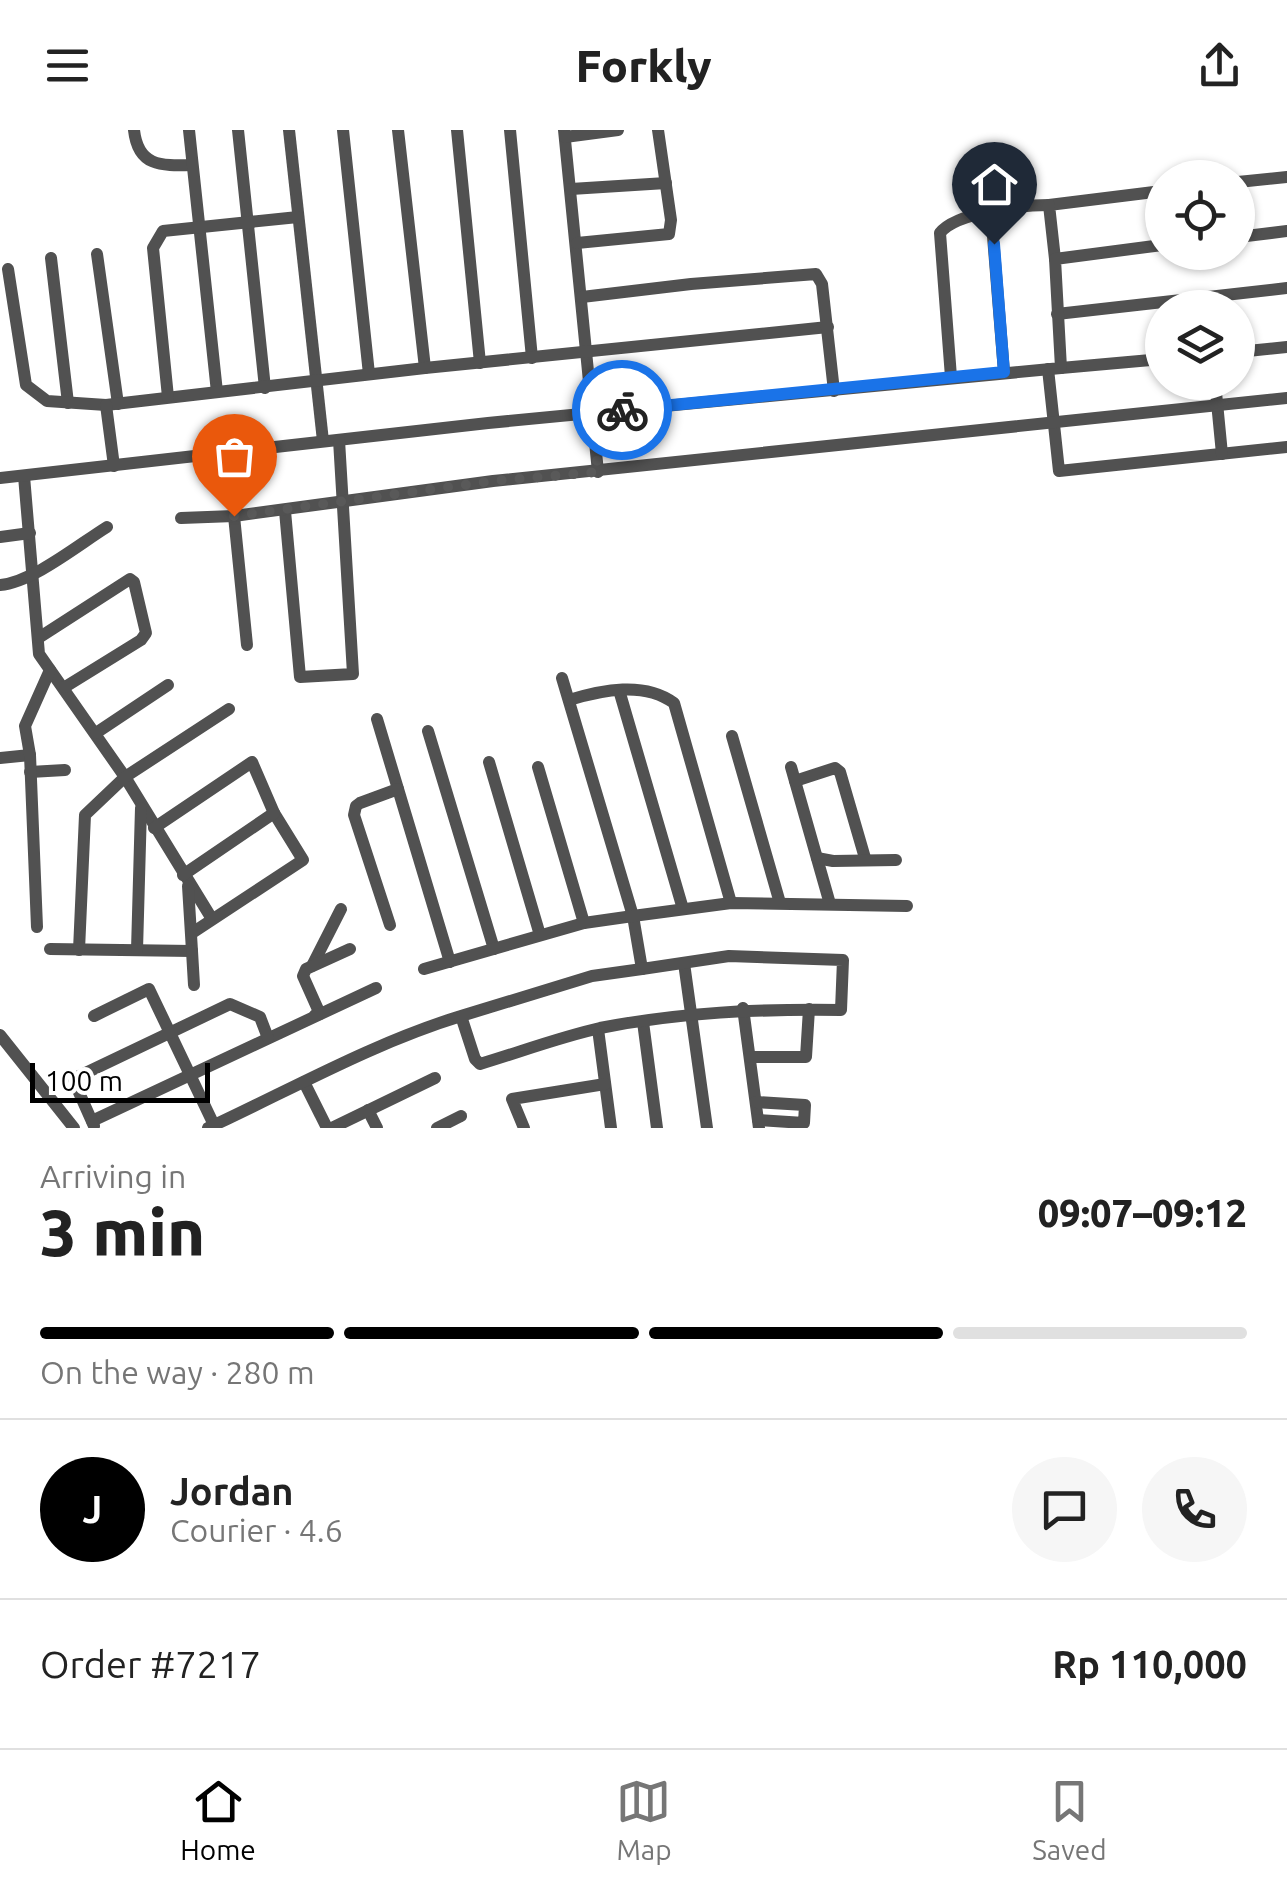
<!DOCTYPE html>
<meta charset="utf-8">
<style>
:root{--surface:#fff;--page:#f6f6f6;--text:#222;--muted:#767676;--line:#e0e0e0;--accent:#000}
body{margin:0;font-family:Ubuntu,sans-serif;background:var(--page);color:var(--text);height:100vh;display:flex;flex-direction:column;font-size:38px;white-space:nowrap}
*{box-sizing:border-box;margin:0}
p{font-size:32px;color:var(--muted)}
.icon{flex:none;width:55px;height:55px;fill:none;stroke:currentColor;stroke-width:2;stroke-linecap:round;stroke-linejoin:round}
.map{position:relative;height:998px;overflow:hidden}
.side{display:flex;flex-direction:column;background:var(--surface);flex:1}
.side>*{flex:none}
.fabs{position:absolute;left:1145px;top:30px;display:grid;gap:20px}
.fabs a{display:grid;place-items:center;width:110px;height:110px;border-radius:50%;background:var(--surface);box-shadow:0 2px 8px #0004;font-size:50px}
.scale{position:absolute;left:30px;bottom:25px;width:180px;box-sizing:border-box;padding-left:10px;border:5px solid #000;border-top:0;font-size:28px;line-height:35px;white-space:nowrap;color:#000;-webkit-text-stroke:8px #fff;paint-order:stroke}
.pin{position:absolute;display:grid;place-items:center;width:85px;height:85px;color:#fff;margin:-102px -42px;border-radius:50% 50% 50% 0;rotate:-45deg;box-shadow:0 0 10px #0007}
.pin .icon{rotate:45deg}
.courier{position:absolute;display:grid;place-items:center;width:100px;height:100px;margin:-50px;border:8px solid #1a73e8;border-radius:50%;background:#fff;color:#222;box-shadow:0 2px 12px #0007}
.summary em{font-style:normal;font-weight:800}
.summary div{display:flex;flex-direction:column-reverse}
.summary{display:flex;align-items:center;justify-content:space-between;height:170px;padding:0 40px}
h1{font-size:65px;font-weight:800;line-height:75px}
.bar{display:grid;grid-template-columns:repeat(4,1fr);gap:15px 10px;align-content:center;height:120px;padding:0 40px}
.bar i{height:12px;border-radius:8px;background:var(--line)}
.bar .on{background:var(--accent)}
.bar p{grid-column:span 4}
.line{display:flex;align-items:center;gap:25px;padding:0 40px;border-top:2px solid var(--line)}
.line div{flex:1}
.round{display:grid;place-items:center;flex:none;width:105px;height:105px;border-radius:52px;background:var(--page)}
header{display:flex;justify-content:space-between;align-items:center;height:130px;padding:0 40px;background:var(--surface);font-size:45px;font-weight:800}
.tabs{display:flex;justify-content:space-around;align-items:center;height:140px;border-top:2px solid var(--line);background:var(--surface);font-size:28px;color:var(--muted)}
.tabs a{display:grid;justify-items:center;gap:5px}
.tabs .on{color:var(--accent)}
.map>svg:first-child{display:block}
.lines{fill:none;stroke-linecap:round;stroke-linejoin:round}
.street{stroke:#515151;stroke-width:12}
.done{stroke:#595959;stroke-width:10;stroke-dasharray:0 18}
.route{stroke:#1a73e8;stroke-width:12}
</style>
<header><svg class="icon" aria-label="menu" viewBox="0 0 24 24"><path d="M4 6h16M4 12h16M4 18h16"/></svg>Forkly<svg class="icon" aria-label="share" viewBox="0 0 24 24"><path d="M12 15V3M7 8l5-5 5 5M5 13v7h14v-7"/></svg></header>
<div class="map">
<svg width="1287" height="998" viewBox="0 0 1287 998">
<rect width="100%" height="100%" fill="#fff"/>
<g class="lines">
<!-- street -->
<g class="street">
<path d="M134,0C138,36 160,36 192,35"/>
<polyline points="189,0 217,262"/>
<polyline points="238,0 265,258"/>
<polyline points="289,0 323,311"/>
<polyline points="343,0 369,244"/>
<polyline points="398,0 425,238"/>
<polyline points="457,0 480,233"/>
<polyline points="510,0 532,228"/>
<polyline points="564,0 598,342"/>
<polyline points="565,7 618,0"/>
<polyline points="1238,52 1287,47"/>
<polyline points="571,59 666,53"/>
<polyline points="991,82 1004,242"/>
<polyline points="1238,107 1287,101"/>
<polyline points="577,113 669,104 671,90 658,0"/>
<polyline points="97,124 118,274"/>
<polyline points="51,128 68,273"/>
<polyline points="1055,129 1049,75 1162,61"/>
<polyline points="8,139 26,255 47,271 106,275 425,238 828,197"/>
<polyline points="582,167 691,154 816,144 822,154 834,261"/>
<polyline points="1057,184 1287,158"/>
<polyline points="1238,222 1287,217"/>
<polyline points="1061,238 1162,229"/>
<polyline points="1048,239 1059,341 1287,317"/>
<path d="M951,247L940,103C956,82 1023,75 1049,75"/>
<polyline points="1215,252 1222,324"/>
<polyline points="168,267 153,118 163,101 298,87"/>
<polyline points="106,275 114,336"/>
<polyline points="24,346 39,524 125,647 212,789"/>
<polyline points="0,348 488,293 1061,238 1055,129 1162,115"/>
<polyline points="285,381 300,547 353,544 339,310"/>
<polyline points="234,386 247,515"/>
<polyline points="181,388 234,386 493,351 1287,268"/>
<polyline points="0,407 30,403"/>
<path d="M0,455C33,452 78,415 107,397"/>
<polyline points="40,507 130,449 134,452 146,503 141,510 65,557"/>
<polyline points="562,548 633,786 642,839"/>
<polyline points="619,560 683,779"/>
<path d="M569,570C602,560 644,551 674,573L731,773"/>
<polyline points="377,589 450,832"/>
<polyline points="428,601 494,819"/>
<polyline points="96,603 168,555"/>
<polyline points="732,606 780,773"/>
<polyline points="0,628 30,625"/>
<polyline points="489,632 540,805"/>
<polyline points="538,637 584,793"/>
<polyline points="791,637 830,774"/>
<polyline points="30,642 65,640"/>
<polyline points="795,651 835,638 840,642 865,728"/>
<polyline points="154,698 252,632 274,683 303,730 192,803"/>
<polyline points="817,728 833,731 896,730"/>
<polyline points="183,745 274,683"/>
<polyline points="390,795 354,685 356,676 360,673 398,659"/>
<polyline points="37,797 30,625 25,596 50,540"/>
<polyline points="50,819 192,821 188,756"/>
<polyline points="79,820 85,685 125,647 229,579"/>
<polyline points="137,820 141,678"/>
<polyline points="192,821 194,855"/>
<polyline points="684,833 707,998"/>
<polyline points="312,836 341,779"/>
<polyline points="424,839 584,793 633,786 731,773 907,776"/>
<polyline points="743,878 759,998"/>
<polyline points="315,885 320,884 303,846 306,839 350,819"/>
<polyline points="94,886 149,859 214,995"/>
<polyline points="643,892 657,998"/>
<polyline points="598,899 611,998"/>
<polyline points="0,905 74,998"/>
<polyline points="750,927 806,927 809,879"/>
<polyline points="304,952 327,998"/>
<polyline points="756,972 805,975 804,993 758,990"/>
<polyline points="368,980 377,998"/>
<polyline points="92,991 376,858"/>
<polyline points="94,996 73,949 230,874 260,887 268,908"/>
<path d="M208,998C292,959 373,913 461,886L592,846L642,839L729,826L843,830L841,880C758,879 682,882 600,898C560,907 520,922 480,934L475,929L461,886"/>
<polyline points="332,998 435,948"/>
<polyline points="437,998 461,986"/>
<polyline points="524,998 512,969 605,954"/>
</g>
</g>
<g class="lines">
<!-- done -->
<polyline class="done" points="234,386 493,351 598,342 593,283 622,280"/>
<!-- route -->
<polyline class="route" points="622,280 1004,242 994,114"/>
</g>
</svg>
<div class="fabs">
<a><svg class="icon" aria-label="locate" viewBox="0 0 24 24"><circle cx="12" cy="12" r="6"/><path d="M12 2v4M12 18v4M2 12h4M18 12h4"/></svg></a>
<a><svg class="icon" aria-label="layers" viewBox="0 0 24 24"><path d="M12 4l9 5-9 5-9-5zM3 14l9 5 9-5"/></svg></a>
</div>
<div class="scale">100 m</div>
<div class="pin" style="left:234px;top:386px;background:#ea580c"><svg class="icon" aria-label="bag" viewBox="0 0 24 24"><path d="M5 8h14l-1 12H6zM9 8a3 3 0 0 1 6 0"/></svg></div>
<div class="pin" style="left:994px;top:114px;background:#1f2937"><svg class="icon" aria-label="home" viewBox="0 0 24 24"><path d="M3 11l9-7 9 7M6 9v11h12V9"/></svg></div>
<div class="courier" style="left:622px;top:280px"><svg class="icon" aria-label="bike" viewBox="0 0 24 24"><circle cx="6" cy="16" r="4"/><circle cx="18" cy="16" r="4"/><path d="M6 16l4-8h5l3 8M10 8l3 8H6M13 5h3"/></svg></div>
</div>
<section class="side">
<div class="summary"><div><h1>3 min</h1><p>Arriving in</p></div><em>09:07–09:12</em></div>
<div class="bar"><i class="on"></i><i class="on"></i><i class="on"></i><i></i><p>On the way · 280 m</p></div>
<div class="line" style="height:180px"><b class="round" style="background:var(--accent);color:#fff">J</b><div><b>Jordan</b><p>Courier · 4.6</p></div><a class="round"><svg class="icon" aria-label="chat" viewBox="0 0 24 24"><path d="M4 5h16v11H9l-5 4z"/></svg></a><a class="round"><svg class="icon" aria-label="phone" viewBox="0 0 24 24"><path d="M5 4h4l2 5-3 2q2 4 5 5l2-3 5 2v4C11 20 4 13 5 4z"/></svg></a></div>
<div class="line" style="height:130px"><div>Order #7217</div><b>Rp 110,000</b></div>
</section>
<nav class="tabs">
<a class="on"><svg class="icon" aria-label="home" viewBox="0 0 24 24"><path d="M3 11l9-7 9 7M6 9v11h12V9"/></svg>Home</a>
<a><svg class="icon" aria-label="map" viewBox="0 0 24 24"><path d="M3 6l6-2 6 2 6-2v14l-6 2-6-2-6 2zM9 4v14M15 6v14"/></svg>Map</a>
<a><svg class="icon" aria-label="saved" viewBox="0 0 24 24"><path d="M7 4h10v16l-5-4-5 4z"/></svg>Saved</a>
</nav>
